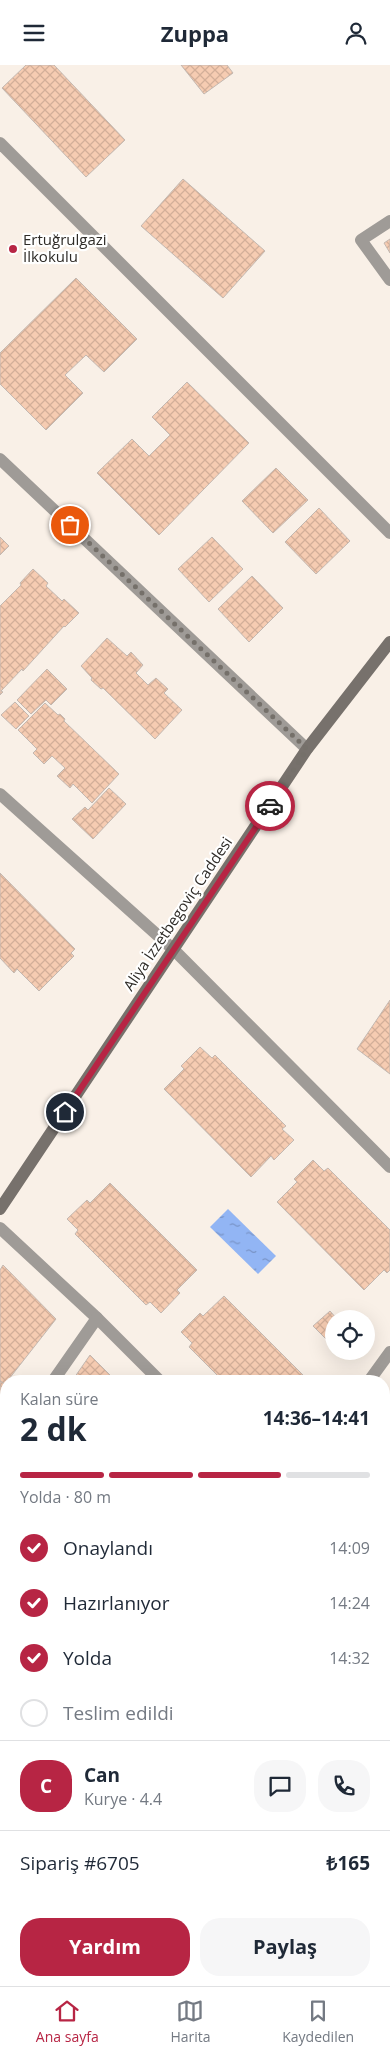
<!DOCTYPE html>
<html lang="tr">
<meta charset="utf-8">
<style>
:root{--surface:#fff;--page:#f6f6f7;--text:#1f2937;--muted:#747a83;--line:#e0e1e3;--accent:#b72544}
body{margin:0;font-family:"Open Sans",sans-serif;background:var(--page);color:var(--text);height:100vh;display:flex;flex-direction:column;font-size:19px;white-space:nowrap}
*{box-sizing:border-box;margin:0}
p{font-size:16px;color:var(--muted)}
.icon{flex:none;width:28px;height:28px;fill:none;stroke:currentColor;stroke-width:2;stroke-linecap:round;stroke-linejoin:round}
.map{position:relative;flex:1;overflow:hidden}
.sheet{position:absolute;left:0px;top:1310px;width:390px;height:611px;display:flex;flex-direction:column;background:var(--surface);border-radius:20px 20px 0 0;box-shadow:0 5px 20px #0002}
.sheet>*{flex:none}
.controls{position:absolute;left:325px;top:1245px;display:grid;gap:10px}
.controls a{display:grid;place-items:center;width:50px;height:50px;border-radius:50%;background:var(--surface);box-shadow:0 5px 20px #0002;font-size:25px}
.pin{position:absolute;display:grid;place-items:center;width:42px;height:42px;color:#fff;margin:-21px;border:2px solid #fff;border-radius:50%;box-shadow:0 1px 5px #0007}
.courier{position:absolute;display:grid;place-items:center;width:50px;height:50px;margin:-25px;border:4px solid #b72544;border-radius:50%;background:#fff;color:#222;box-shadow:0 1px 6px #0007}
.summary em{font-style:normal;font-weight:700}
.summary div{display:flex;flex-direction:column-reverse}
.summary{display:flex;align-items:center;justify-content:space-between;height:85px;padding:0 20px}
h1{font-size:32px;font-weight:700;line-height:38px}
.bar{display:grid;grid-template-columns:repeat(4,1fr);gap:8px 5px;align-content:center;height:60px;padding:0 20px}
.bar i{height:6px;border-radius:4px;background:var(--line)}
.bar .current{background:var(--accent)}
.bar p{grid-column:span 4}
.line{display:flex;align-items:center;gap:12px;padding:0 20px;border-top:1px solid var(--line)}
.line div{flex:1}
.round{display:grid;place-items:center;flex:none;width:52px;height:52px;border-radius:20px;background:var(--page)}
ol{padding:0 20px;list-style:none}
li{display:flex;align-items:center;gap:15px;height:55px}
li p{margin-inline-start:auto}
li .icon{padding:5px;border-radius:50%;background:var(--accent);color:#fff;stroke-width:4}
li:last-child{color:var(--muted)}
li i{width:28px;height:28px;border:2px solid var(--line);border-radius:50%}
.primary-button{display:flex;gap:10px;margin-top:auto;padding:10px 20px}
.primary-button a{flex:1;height:58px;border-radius:20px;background:var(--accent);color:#fff;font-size:20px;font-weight:700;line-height:58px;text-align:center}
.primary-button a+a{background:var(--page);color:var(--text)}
header{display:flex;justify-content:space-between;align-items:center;height:65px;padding:0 20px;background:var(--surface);font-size:22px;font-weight:700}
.dock{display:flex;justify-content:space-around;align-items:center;height:70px;border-top:1px solid var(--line);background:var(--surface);font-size:14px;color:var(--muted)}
.dock a{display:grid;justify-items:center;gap:2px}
.dock .current{color:var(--accent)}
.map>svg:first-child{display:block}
.water{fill:url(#water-ripples)}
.building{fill:url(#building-cross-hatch);stroke:#c3b8b1}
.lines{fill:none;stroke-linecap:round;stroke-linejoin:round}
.lane{stroke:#9f9b97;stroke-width:12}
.street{stroke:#9f9b97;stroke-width:12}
.secondary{stroke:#77716c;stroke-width:12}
.done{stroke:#75706a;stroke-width:5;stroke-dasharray:0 9}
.route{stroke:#b72544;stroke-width:6}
.poi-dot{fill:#b72544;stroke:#fff;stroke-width:2}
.labels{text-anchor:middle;stroke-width:4.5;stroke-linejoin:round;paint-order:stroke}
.poi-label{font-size:15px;fill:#2e2b27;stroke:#fff;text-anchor:start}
.street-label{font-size:15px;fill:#2e2b27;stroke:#fff}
</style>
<header><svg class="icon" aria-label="menu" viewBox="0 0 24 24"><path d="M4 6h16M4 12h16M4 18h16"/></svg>Zuppa<svg class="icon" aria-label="person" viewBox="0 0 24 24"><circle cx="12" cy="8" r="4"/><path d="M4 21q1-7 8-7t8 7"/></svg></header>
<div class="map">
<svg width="390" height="1921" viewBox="0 0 390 1921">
<defs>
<pattern id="water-ripples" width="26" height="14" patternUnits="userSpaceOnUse" patternTransform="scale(1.25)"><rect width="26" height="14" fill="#92b5f4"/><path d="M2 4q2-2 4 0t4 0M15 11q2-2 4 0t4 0" fill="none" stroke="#7893c6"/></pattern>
<pattern id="building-cross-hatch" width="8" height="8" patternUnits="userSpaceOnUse" patternTransform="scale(1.25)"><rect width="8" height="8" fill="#f6ccb2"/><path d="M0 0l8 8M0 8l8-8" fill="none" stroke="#d3af99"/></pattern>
</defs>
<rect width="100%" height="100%" fill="#f9f0e7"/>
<!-- water -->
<polygon class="water" points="228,1144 276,1191 258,1209 210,1162"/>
<!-- building -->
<g class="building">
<polygon points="26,0 54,0 125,75 86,112 2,23"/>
<polygon points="181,0 227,0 233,8 204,29"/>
<polygon points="183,114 265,186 223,233 141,161"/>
<polygon points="390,174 390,188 384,178"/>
<polygon points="76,213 137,274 104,307 86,290 65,310 83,328 46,365 0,319 0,288"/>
<polygon points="187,317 249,378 159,470 97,408 132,374 149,391 170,370 152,352"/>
<polygon points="276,403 308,435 273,468 242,436"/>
<polygon points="319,443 350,476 316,509 285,477"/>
<polygon points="0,472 9,481 0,490"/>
<polygon points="212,472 243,504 209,537 178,504"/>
<polygon points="33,504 48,518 46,521 62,536 64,534 79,548 65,562 64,561 23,606 22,604 1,626 3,627 0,630 0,541 21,520 20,518"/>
<polygon points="252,511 283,543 249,577 218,544"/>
<polygon points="107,573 127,591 131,587 143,600 136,608 148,620 156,613 168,624 164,628 182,645 155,674 103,623 101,624 91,615 92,613 81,601"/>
<polygon points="47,604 67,624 51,640 46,635 31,649 17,635"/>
<polygon points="15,637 29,651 16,664 1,650"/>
<polygon points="45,638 58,650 60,649 65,654 64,656 119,709 92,738 73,719 70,723 57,711 65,703 52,691 44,699 33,688 37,684 18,665"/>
<polygon points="109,723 126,739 93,774 72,754 85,742 88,745"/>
<polygon points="0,808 75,884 71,888 74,891 39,926 17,904 14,908 0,893"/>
<polygon points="390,935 390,1009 357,984"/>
<polygon points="200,982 212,993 215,990 286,1061 282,1064 294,1075 274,1095 271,1091 251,1112 164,1024 184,1004 181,1001"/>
<polygon points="313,1095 324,1106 328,1103 390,1165 390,1205 387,1208 384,1205 364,1225 277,1137 297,1117 294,1114"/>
<polygon points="110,1118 197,1205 177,1225 180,1228 161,1248 150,1237 146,1240 75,1169 78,1165 67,1154 87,1135 90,1138"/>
<polygon points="3,1200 56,1254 5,1319 0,1316 0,1205"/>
<polygon points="224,1231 309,1316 223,1316 189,1282 192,1278 181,1267 200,1248 203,1251"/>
<polygon points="330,1246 337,1254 334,1254 334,1272 329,1277 313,1261"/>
<polygon points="90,1290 116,1316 72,1316"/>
<polygon points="0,1316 6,1320 6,1332 0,1340"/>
<polygon points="6,1407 6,1470 0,1465 0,1416"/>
<polygon points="0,1465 6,1470 6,1520 0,1516"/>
<polygon points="0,1516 6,1520 6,1595 3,1599 0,1596"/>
<polygon points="0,1651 6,1659 6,1705 0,1712"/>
<polygon points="6,1705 6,1758 0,1752 0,1712"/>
<polygon points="0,1752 6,1758 6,1768 0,1775"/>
</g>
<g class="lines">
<!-- lane -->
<g class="lane">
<polyline points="390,156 361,175 390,215"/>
<polyline points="267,1915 268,1921"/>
</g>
<!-- street -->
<g class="street">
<polyline points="0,78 390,468"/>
<polyline points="0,394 307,684"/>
<polyline points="0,729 174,885 390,1102"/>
<polyline points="0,1163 97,1253 160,1316"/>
<polyline points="53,1316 97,1253"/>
<polyline points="369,1316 390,1287"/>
<polyline points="0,1393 6,1384"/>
<polyline points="0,1617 6,1624"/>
<polyline points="0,1814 6,1806"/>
<polyline points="0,1869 6,1877"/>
<polyline points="0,1887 6,1885"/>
<polyline points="371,1915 390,1917"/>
</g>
<!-- secondary -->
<polyline class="secondary" points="0,1144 307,684 390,577"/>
</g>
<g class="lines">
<!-- done -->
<polyline class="done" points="70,460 307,684 270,741"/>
<!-- route -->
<polyline class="route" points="65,1047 270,741"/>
</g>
<!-- markers -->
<circle class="poi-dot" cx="13" cy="184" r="5"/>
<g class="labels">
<!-- poi labels -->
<g class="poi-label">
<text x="23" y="180">Ertuğrulgazi<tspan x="23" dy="17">İlkokulu</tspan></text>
</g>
<!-- street labels -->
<g class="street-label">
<text transform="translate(178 849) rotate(-56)" y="5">Aliya İzzetbegoviç Caddesi</text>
</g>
</g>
</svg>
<div class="controls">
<a><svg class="icon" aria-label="locate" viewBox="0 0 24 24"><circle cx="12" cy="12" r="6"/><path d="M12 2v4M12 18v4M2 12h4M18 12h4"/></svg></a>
</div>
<div class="pin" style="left:70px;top:460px;background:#ea580c"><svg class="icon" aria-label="bag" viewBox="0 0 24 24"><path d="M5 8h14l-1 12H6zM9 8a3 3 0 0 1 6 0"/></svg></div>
<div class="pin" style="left:65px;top:1047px;background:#1f2937"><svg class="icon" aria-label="home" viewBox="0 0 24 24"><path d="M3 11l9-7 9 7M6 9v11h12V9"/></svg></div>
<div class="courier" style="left:270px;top:741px"><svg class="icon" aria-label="car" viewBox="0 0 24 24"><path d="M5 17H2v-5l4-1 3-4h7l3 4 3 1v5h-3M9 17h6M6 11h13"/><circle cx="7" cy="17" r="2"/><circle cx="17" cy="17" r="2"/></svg></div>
<section class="sheet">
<div class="summary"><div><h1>2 dk</h1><p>Kalan süre</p></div><em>14:36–14:41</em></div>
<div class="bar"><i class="current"></i><i class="current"></i><i class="current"></i><i></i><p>Yolda · 80 m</p></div>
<ol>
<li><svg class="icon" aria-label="check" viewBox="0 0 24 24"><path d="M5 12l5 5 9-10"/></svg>Onaylandı<p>14:09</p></li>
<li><svg class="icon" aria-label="check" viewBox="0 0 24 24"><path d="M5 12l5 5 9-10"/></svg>Hazırlanıyor<p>14:24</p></li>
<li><svg class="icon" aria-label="check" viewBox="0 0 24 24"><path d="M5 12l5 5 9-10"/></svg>Yolda<p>14:32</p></li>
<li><i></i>Teslim edildi</li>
</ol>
<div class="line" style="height:90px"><b class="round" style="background:var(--accent);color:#fff">C</b><div><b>Can</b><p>Kurye · 4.4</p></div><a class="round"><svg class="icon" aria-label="chat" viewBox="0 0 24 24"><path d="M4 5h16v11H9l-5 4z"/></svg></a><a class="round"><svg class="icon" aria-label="phone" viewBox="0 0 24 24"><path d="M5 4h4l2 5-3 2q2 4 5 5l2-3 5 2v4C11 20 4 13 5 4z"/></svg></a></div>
<div class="line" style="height:65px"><div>Sipariş #6705</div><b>₺165</b></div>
<div class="primary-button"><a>Yardım</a><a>Paylaş</a></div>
</section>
</div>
<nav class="dock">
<a class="current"><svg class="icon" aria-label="home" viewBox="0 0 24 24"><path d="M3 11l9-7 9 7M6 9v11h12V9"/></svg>Ana sayfa</a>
<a><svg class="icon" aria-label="map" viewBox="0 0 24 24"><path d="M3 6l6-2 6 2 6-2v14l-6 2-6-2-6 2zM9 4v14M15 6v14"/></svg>Harita</a>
<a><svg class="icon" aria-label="saved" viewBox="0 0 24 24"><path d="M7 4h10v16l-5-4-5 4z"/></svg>Kaydedilen</a>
</nav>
